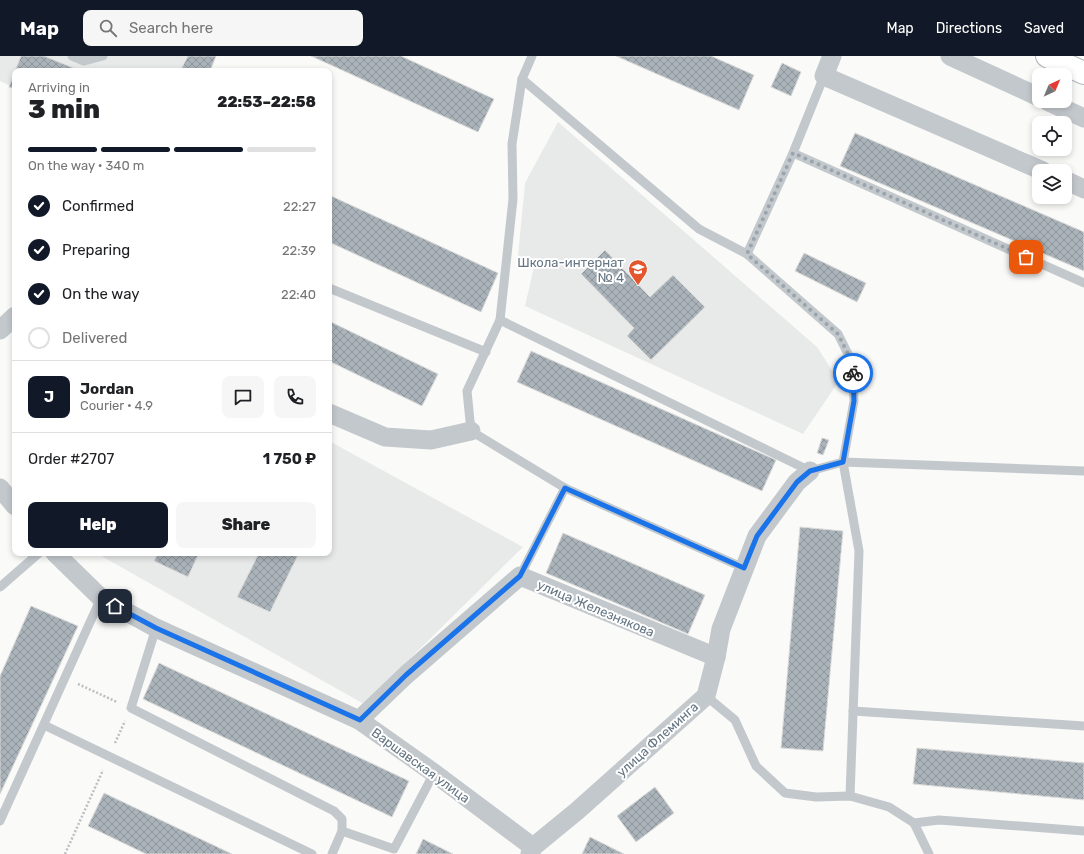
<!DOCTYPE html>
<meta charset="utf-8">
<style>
:root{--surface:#fff;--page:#f6f6f6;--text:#202124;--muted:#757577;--line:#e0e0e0;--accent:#111827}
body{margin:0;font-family:Rubik,sans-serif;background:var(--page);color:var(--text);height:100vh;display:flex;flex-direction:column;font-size:15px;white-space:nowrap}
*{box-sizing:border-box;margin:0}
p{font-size:13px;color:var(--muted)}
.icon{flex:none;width:22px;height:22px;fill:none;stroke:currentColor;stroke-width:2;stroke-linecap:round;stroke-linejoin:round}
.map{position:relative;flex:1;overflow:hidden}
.drawer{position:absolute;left:12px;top:12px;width:320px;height:488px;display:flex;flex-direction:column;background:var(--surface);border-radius:8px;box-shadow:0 2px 6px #0003}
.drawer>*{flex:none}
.needle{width:26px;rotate:44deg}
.tools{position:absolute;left:1032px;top:12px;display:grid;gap:8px}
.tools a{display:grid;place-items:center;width:40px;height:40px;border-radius:8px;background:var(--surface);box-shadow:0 2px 6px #0003;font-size:20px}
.pin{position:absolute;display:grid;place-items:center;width:34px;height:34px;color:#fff;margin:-17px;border-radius:8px;box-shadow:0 2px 6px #0006}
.courier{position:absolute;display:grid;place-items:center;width:40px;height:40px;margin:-20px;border:3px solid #1a73e8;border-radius:50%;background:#fff;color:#222;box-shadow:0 1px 5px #0007}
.head em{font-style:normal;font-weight:800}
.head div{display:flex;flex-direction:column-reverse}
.head{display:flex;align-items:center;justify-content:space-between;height:68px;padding:0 16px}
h1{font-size:26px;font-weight:800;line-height:30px}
.bar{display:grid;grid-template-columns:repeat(4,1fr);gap:6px 4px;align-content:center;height:48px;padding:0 16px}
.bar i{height:5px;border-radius:3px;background:var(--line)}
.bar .on{background:var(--accent)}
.bar p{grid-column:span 4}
.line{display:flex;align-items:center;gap:10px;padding:0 16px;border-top:1px solid var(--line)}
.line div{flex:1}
.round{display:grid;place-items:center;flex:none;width:42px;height:42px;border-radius:8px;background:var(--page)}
ol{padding:0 16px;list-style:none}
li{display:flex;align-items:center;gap:12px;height:44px}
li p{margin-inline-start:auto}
li .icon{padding:4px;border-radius:50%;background:var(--accent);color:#fff;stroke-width:4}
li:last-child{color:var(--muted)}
li i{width:22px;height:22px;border:2px solid var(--line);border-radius:50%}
.cta{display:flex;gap:8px;margin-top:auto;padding:8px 16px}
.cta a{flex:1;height:46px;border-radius:8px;background:var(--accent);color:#fff;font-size:16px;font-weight:800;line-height:46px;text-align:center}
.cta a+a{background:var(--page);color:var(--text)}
header{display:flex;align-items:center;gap:24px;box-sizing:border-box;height:56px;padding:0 20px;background:var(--accent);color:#fff}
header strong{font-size:19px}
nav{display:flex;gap:22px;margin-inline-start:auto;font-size:14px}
.search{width:280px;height:36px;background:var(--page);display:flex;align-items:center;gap:10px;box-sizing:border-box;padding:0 14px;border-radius:8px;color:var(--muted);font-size:15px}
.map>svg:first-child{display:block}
.built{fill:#e8e9e9}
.building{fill:url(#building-cross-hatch);stroke:#dcdcda}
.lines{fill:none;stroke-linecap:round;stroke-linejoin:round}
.secondary-casing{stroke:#b3babf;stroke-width:24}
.path{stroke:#bbbfc2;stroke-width:2.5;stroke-dasharray:2 2;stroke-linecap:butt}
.lane{stroke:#c3c8cc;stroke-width:9}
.street{stroke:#c3c8cc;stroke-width:19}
.secondary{stroke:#fff;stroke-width:22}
.done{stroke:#99a4ac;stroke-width:4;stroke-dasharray:0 7.2}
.route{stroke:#1a73e8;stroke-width:5}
.labels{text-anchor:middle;stroke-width:4;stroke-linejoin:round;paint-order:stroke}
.poi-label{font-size:13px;fill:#657683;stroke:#fff;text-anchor:end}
.street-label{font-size:13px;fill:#657683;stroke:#fff}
</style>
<header>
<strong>Map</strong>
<div class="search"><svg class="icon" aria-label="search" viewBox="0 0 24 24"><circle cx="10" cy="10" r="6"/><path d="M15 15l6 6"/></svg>Search here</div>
<nav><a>Map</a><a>Directions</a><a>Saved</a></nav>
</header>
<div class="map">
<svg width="1084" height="798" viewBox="0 0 1084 798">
<defs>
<pattern id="building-cross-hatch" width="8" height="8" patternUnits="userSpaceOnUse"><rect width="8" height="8" fill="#aab3b9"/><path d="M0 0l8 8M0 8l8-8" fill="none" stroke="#8e969c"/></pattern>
</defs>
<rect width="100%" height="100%" fill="#fafaf8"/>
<!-- built -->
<g class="built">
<polygon points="0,0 212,0 206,15 15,15 15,32 0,25"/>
<polygon points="558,66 817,291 839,325 803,378 525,250 534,211 518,200 525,127"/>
<polygon points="329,385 523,491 364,648 96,497 329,497"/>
</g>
<!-- building -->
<g class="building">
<polygon points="21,0 44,0 81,15 15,15"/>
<polygon points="188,0 216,0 210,15 180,15"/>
<polygon points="311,0 401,0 494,43 478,76"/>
<polygon points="616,0 711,0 754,19 739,54"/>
<polygon points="782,7 801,16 791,40 771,31"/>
<polygon points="15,15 15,33 9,31"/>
<polygon points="855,77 1084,176 1084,215 840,110"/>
<polygon points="329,139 498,217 481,256 329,186"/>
<polygon points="605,194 650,241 673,219 705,251 651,304 627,280 634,272 581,218"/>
<polygon points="804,197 866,227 857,246 795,215"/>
<polygon points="329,265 438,318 422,350 329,305"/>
<polygon points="531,295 776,404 762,435 517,326"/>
<polygon points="822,382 829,384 823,399 817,397"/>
<polygon points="800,471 843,475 823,695 781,692"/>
<polygon points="563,477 705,539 688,578 546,517"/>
<polygon points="158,497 199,497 188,521 154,505"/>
<polygon points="259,497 299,497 270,556 237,541"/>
<polygon points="31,550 78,570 0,738 0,620"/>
<polygon points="159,607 409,725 392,761 143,643"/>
<polygon points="917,692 1084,707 1084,744 913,728"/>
<polygon points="655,731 674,757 636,786 617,760"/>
<polygon points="104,737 232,798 146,798 88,770"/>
<polygon points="590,781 624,798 582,798"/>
<polygon points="423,783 453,798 416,798"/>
</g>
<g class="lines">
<!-- secondary casing -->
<g class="secondary-casing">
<polyline id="secondary" points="1047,0 1084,17"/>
</g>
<!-- path -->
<g class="path">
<polyline points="78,628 117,646"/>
<polyline points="115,687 125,665"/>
<polyline points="65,798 103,714"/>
</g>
<!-- lane -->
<g class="lane">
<polyline points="72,0 84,5 103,0"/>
<polyline points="532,0 522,23 699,173 747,198"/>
<polyline points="522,23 512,88 513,143 500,264 467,335 471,375 565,432 744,512"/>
<polyline points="793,97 1084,227"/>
<polyline points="329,232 486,296"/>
<polyline points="500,264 810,415 843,406 854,345 852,306 838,278 747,198 793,97 824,20"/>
<polyline points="520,520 565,432"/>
<polyline points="0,531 39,497"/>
<polyline points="156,572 131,652 334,755 342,763 342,775 332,798"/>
<polyline points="706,640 735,664 756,710 785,737 816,741 850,740 889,751 914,767 939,764 1084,775"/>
<polyline points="853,655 1084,670"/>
<polyline points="44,669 312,798"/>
<polyline points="850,740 859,495 843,406 1084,415"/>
<polyline points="0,765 101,542"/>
<polyline points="914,767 929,798"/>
<polyline points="342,775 394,793 434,717"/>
</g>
<!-- street -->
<g class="street">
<polyline points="832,0 824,20 1043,115"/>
<polyline points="950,0 1039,41"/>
<polyline points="1047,45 1084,62"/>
<polyline points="1065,124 1084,133"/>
<polyline points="0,274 15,260"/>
<polyline points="329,357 385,381 431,384 471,375"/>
<polyline points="0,432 15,450"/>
<polyline points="55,497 101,542 156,572 359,664 434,717 533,791"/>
<polyline points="359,664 406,619 520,520 716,601"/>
<polyline points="530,798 533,791 577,755 706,640 716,601 721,573 757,480 797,426 810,415"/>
</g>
<!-- secondary -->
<use href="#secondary" class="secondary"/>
</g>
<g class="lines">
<!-- done -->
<polyline class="done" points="853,317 852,306 838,278 747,198 793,97 1026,201"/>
<!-- route -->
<polyline class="route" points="115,550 156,572 360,664 406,619 520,520 565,432 744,512 757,480 797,426 810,415 843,406 854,345 853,317"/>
</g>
<!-- icons -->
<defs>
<g id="school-pin" transform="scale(1)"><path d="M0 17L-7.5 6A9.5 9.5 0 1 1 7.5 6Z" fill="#e4572e" stroke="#fff"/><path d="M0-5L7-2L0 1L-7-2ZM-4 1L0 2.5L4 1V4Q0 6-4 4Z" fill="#fff"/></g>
</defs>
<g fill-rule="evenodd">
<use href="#school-pin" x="638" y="213"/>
</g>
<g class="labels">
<!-- poi labels -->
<g class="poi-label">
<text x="624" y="211">Школа-интернат<tspan x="624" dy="15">№ 4</tspan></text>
</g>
<!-- street labels -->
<g class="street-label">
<text transform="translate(596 552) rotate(23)" y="5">улица Железнякова</text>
<text transform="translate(657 683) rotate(-42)" y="5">улица Флеминга</text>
<text transform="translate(421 709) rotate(36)" y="5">Варшавская улица</text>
</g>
</g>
</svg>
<div class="tools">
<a><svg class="needle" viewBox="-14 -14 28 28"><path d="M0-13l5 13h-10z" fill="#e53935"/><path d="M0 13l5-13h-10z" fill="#757577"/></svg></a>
<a><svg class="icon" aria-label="locate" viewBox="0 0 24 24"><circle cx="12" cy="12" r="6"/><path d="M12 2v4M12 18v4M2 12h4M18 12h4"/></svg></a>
<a><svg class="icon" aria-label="layers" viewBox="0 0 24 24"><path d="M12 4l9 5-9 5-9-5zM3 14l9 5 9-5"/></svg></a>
</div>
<div class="pin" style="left:1026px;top:201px;background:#ea580c"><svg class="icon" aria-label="bag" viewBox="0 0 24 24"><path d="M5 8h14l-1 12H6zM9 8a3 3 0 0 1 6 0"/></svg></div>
<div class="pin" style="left:115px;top:550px;background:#1f2937"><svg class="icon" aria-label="home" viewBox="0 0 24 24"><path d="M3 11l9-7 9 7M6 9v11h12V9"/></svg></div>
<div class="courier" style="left:853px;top:317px"><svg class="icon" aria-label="bike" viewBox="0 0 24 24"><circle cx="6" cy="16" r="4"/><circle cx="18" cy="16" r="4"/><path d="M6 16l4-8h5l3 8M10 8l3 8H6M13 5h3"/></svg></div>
<section class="drawer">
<div class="head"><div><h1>3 min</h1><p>Arriving in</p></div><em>22:53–22:58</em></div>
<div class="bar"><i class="on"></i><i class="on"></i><i class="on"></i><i></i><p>On the way · 340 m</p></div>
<ol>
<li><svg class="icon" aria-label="check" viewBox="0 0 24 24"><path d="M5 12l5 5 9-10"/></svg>Confirmed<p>22:27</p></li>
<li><svg class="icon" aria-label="check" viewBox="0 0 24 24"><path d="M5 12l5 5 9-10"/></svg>Preparing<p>22:39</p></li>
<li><svg class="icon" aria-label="check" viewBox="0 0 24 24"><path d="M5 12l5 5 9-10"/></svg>On the way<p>22:40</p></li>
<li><i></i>Delivered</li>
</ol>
<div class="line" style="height:72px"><b class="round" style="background:var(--accent);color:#fff">J</b><div><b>Jordan</b><p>Courier · 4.9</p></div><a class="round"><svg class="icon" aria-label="chat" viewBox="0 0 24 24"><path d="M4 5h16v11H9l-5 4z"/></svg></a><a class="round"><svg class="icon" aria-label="phone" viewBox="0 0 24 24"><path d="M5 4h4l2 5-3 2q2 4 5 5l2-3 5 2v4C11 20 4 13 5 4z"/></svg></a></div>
<div class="line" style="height:52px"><div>Order #2707</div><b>1 750 ₽</b></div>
<div class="cta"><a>Help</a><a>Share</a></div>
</section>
</div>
